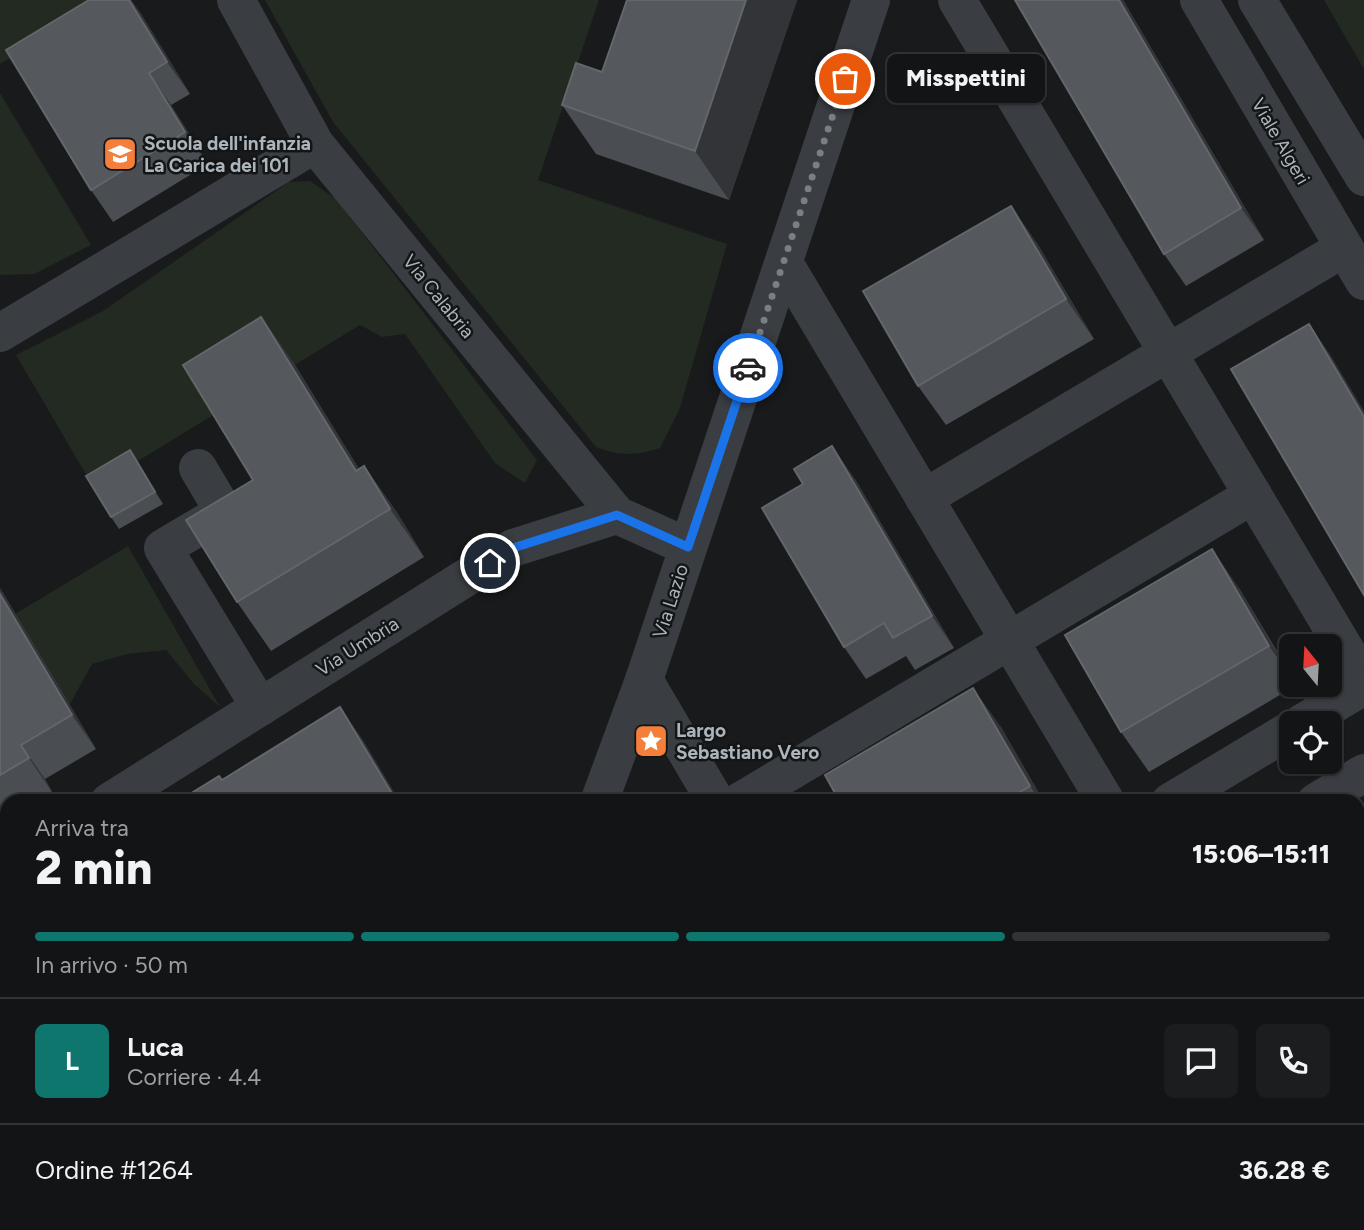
<!DOCTYPE html>
<html lang="it">
<meta charset="utf-8">
<style>
:root{--surface:#131415;--page:#1c1d1e;--text:#f1f3f6;--muted:#9d9ea0;--line:#323334;--accent:#0f766e}
body{margin:0;font-family:Figtree,sans-serif;background:var(--page);color:var(--text);height:100vh;display:flex;flex-direction:column;font-size:26px;white-space:nowrap}
*{box-sizing:border-box;margin:0}
p{font-size:23px;color:var(--muted)}
.icon{flex:none;width:38px;height:38px;fill:none;stroke:currentColor;stroke-width:2;stroke-linecap:round;stroke-linejoin:round}
.map{position:relative;flex:1;overflow:hidden}
.drawer{position:absolute;left:0px;top:794px;width:1365px;height:436px;display:flex;flex-direction:column;background:var(--surface);border-radius:21px 21px 0 0;box-shadow:0 2px 5px #0004,0 0 0 2px var(--line)}
.drawer>*{flex:none}
.needle{width:46px;rotate:342deg}
.tools{position:absolute;left:1279px;top:634px;display:grid;gap:14px}
.tools a{display:grid;place-items:center;width:63px;height:63px;border-radius:10px;background:var(--surface);box-shadow:0 2px 5px #0004,0 0 0 2px var(--line);font-size:35px}
.pin{position:absolute;display:grid;place-items:center;width:60px;height:60px;color:#fff;margin:-30px;border:4px solid #fff;border-radius:50%;box-shadow:0 2px 7px #0007}
.courier{position:absolute;display:grid;place-items:center;width:70px;height:70px;margin:-35px;border:5px solid #1a73e8;border-radius:50%;background:#fff;color:#222;box-shadow:0 2px 9px #0007}
.bubble{position:absolute;height:49px;border-radius:10px;background:var(--surface);box-shadow:0 2px 5px #0004,0 0 0 2px var(--line);font-size:23px;font-weight:800;line-height:49px;text-align:center}
.head em{font-style:normal;font-weight:800}
.head div{display:flex;flex-direction:column-reverse}
.head{display:flex;align-items:center;justify-content:space-between;height:119px;padding:0 35px}
h1{font-size:46px;font-weight:800;line-height:52px}
.bar{display:grid;grid-template-columns:repeat(4,1fr);gap:10px 7px;align-content:center;height:84px;padding:0 35px}
.bar i{height:9px;border-radius:5px;background:var(--line)}
.bar .active{background:var(--accent)}
.bar p{grid-column:span 4}
.line{display:flex;align-items:center;gap:18px;padding:0 35px;border-top:2px solid var(--line)}
.line div{flex:1}
.round{display:grid;place-items:center;flex:none;width:74px;height:74px;border-radius:10px;background:var(--page)}
.map>svg:first-child{display:block}
.green{fill:#222a21}
.lines{fill:none;stroke-linecap:round;stroke-linejoin:round}
.minor{stroke:#3a3d41;stroke-width:38}
.wall{fill:#4a4d51}
.shaded-wall{fill:#323437}
.building{fill:#55585c;stroke:#62676b;stroke-width:2}
.done{stroke:#797f83;stroke-width:7;stroke-dasharray:0 12.6}
.route{stroke:#1a73e8;stroke-width:9}
.labels{text-anchor:middle;stroke-width:5;stroke-linejoin:round;paint-order:stroke}
.street-label{font-size:19px;fill:#acb5bb;stroke:#141517}
.poi-label{font-size:19px;font-weight:bold;fill:#acb5bb;stroke:#141517;text-anchor:start}
</style>
<div class="map">
<svg width="1364" height="1230" viewBox="0 0 1364 1230">
<rect width="100%" height="100%" fill="#191a1c"/>
<!-- green -->
<g class="green">
<polygon points="0,0 108,0 0,64"/>
<path d="M265,0H599L538,180L727,244L680,408L660,448C636,456 619,456 596,447L333,122Z"/>
<polygon points="1324,0 1364,0 1364,69"/>
<polygon points="0,93 91,245 34,274 0,275"/>
<polygon points="310,181 336,199 537,460 525,483 495,463 405,334 382,337 360,325 94,488 16,355 103,311 289,182"/>
<polygon points="128,546 220,707 194,684 166,650 127,654 92,664 69,706 15,614"/>
<polygon points="490,1223 868,1223 870,1230 487,1230"/>
</g>
<g class="lines">
<!-- minor -->
<g class="minor">
<polyline points="236,0 315,144 617,515 688,547"/>
<polyline points="957,0 1364,681"/>
<polyline points="1199,0 1364,281"/>
<polyline points="1257,0 1364,177"/>
<polyline points="784,263 1106,802"/>
<polyline points="0,333 315,144"/>
<polyline points="198,468 224,512 163,548 260,707"/>
<polyline points="924,498 1344,248"/>
<polyline points="644,680 716,802"/>
<polyline points="1302,723 1364,686"/>
<polyline points="109,802 513,548 617,515"/>
<polyline points="599,802 644,680 871,0"/>
<polyline points="739,802 1253,495"/>
<polyline points="1170,802 1292,729"/>
<polyline points="1316,802 1364,773"/>
<polyline points="0,869 7,865"/>
<polyline points="1358,1054 1364,1050"/>
<polyline points="968,1223 972,1230"/>
<polyline points="440,1230 442,1223"/>
<polyline points="1061,1230 1072,1223"/>
</g>
</g>
<!-- wall -->
<g class="wall">
<polygon points="89,0 131,0 141,14 190,94 171,105 208,164 113,222 91,190"/>
<polygon points="627,0 797,0 729,200 596,154 562,105 602,72"/>
<polygon points="1123,0 1264,240 1186,286 1164,254"/>
<polygon points="1011,206 1038,245 1094,339 946,425 918,386"/>
<polygon points="261,317 295,365 359,469 364,466 398,514 424,557 271,651 237,602 253,480"/>
<polygon points="130,450 163,504 119,529 111,517"/>
<polygon points="855,479 954,648 915,670 906,656 866,679 844,647"/>
<polygon points="0,588 96,749 45,779 52,792 36,802 7,802 7,819 0,823"/>
<polygon points="1239,588 1292,676 1292,684 1296,684 1297,685 1149,772 1121,732"/>
<polygon points="1001,727 1044,802 840,802"/>
<polygon points="1364,820 1364,971 1358,974 1358,823"/>
<polygon points="7,917 7,1081 0,1084 0,921"/>
<polygon points="270,1223 360,1223 352,1230 276,1230"/>
</g>
<!-- shaded-wall -->
<g class="shaded-wall">
<polygon points="129,0 131,0 141,14 190,94 167,62"/>
<polygon points="746,0 797,0 729,200 695,151"/>
<polygon points="1119,0 1123,0 1264,240 1241,208"/>
<polygon points="149,73 171,105 208,164 185,132"/>
<polygon points="1011,206 1038,245 1094,339 1066,299"/>
<polygon points="261,317 295,365 385,512 356,471"/>
<polygon points="1309,324 1331,356 1364,411 1364,417"/>
<polygon points="832,446 855,479 954,648 932,616"/>
<polygon points="130,450 138,462 163,504 155,492"/>
<polygon points="364,466 398,514 424,557 390,509"/>
<polygon points="1212,549 1239,588 1292,678 1269,646"/>
<polygon points="0,588 96,749 72,715 0,594"/>
<polygon points="973,688 1001,727 1044,802 1041,802 1030,786"/>
<polygon points="340,707 363,740 400,802 397,802"/>
<polygon points="21,745 45,779 52,792 29,758"/>
</g>
<!-- building -->
<g class="building">
<polygon points="89,0 129,0 167,62 149,73 185,132 91,190 6,50"/>
<polygon points="627,0 746,0 695,151 562,105 576,63 602,72"/>
<polygon points="1015,0 1119,0 1241,208 1164,254"/>
<polygon points="1011,206 1066,299 918,386 863,291"/>
<polygon points="261,317 356,471 364,466 390,509 237,602 186,520 253,480 183,365"/>
<polygon points="1309,324 1364,417 1364,595 1231,369"/>
<polygon points="832,446 932,616 893,638 884,623 844,647 762,508 803,484 794,469"/>
<polygon points="130,450 155,492 111,517 86,476"/>
<polygon points="1212,549 1269,646 1121,732 1065,635"/>
<polygon points="0,594 72,715 21,745 29,758 0,775"/>
<polygon points="973,688 1030,786 1003,802 840,802 825,775"/>
<polygon points="340,707 397,802 177,802 219,776 222,780"/>
<polygon points="1364,820 1364,926 1358,929 1358,823"/>
<polygon points="7,917 7,1035 0,1039 0,921"/>
<polygon points="7,1142 7,1223 137,1223 141,1230 0,1230 0,1146"/>
<polygon points="1358,1169 1364,1179 1364,1230 1160,1230 1156,1223 1358,1223"/>
<polygon points="276,1223 284,1223 279,1228"/>
</g>
<g class="lines">
<!-- done -->
<polyline class="done" points="748,368 845,79"/>
<!-- route -->
<polyline class="route" points="490,563 513,548 617,515 688,547 748,368"/>
</g>
<!-- icons -->
<defs>
<g id="school-square" transform="scale(1.75)"><rect x="-9" y="-9" width="18" height="18" rx="4" fill="#f37f3b" stroke="#141517"/><path d="M0-5L7-2L0 1L-7-2ZM-4 1L0 2.5L4 1V4Q0 6-4 4Z" fill="#fff"/></g>
<g id="sight-square" transform="scale(1.75)"><rect x="-9" y="-9" width="18" height="18" rx="4" fill="#f37f3b" stroke="#141517"/><path d="M0-6L1.8-2.2L6-1.7L2.9 1.2L3.7 5.4L0 3.3L-3.7 5.4L-2.9 1.2L-6-1.7L-1.8-2.2Z" fill="#fff"/></g>
</defs>
<g fill-rule="evenodd">
<use href="#school-square" x="120" y="154"/>
<use href="#sight-square" x="651" y="741"/>
</g>
<g class="labels">
<!-- street labels -->
<g class="street-label">
<text transform="translate(1281 141) rotate(60)" y="7">Viale Algeri</text>
<text transform="translate(439 296) rotate(51)" y="7">Via Calabria</text>
<text transform="translate(670 601) rotate(-72)" y="7">Via Lazio</text>
<text transform="translate(357 646) rotate(-32)" y="7">Via Umbria</text>
</g>
<!-- poi labels -->
<g class="poi-label">
<text x="144" y="150">Scuola dell'infanzia<tspan x="144" dy="22">La Carica dei 101</tspan></text>
<text x="676" y="737">Largo<tspan x="676" dy="22">Sebastiano Vero</tspan></text>
</g>
</g>
</svg>
<div class="tools">
<a><svg class="needle" viewBox="-14 -14 28 28"><path d="M0-13l5 13h-10z" fill="#e53935"/><path d="M0 13l5-13h-10z" fill="#9d9ea0"/></svg></a>
<a><svg class="icon" aria-label="locate" viewBox="0 0 24 24"><circle cx="12" cy="12" r="6"/><path d="M12 2v4M12 18v4M2 12h4M18 12h4"/></svg></a>
</div>
<div class="pin" style="left:845px;top:79px;background:#ea580c"><svg class="icon" aria-label="bag" viewBox="0 0 24 24"><path d="M5 8h14l-1 12H6zM9 8a3 3 0 0 1 6 0"/></svg></div>
<div class="pin" style="left:490px;top:563px;background:#1f2937"><svg class="icon" aria-label="home" viewBox="0 0 24 24"><path d="M3 11l9-7 9 7M6 9v11h12V9"/></svg></div>
<div class="courier" style="left:748px;top:368px"><svg class="icon" aria-label="car" viewBox="0 0 24 24"><path d="M5 17H2v-5l4-1 3-4h7l3 4 3 1v5h-3M9 17h6M6 11h13"/><circle cx="7" cy="17" r="2"/><circle cx="17" cy="17" r="2"/></svg></div>
<div class="bubble" style="left:887px;top:54px;width:158px">Misspettini</div>
<section class="drawer">
<div class="head"><div><h1>2 min</h1><p>Arriva tra</p></div><em>15:06–15:11</em></div>
<div class="bar"><i class="active"></i><i class="active"></i><i class="active"></i><i></i><p>In arrivo · 50 m</p></div>
<div class="line" style="height:126px"><b class="round" style="background:var(--accent);color:#fff">L</b><div><b>Luca</b><p>Corriere · 4.4</p></div><a class="round"><svg class="icon" aria-label="chat" viewBox="0 0 24 24"><path d="M4 5h16v11H9l-5 4z"/></svg></a><a class="round"><svg class="icon" aria-label="phone" viewBox="0 0 24 24"><path d="M5 4h4l2 5-3 2q2 4 5 5l2-3 5 2v4C11 20 4 13 5 4z"/></svg></a></div>
<div class="line" style="height:91px"><div>Ordine #1264</div><b>36.28 €</b></div>
</section>
</div>
